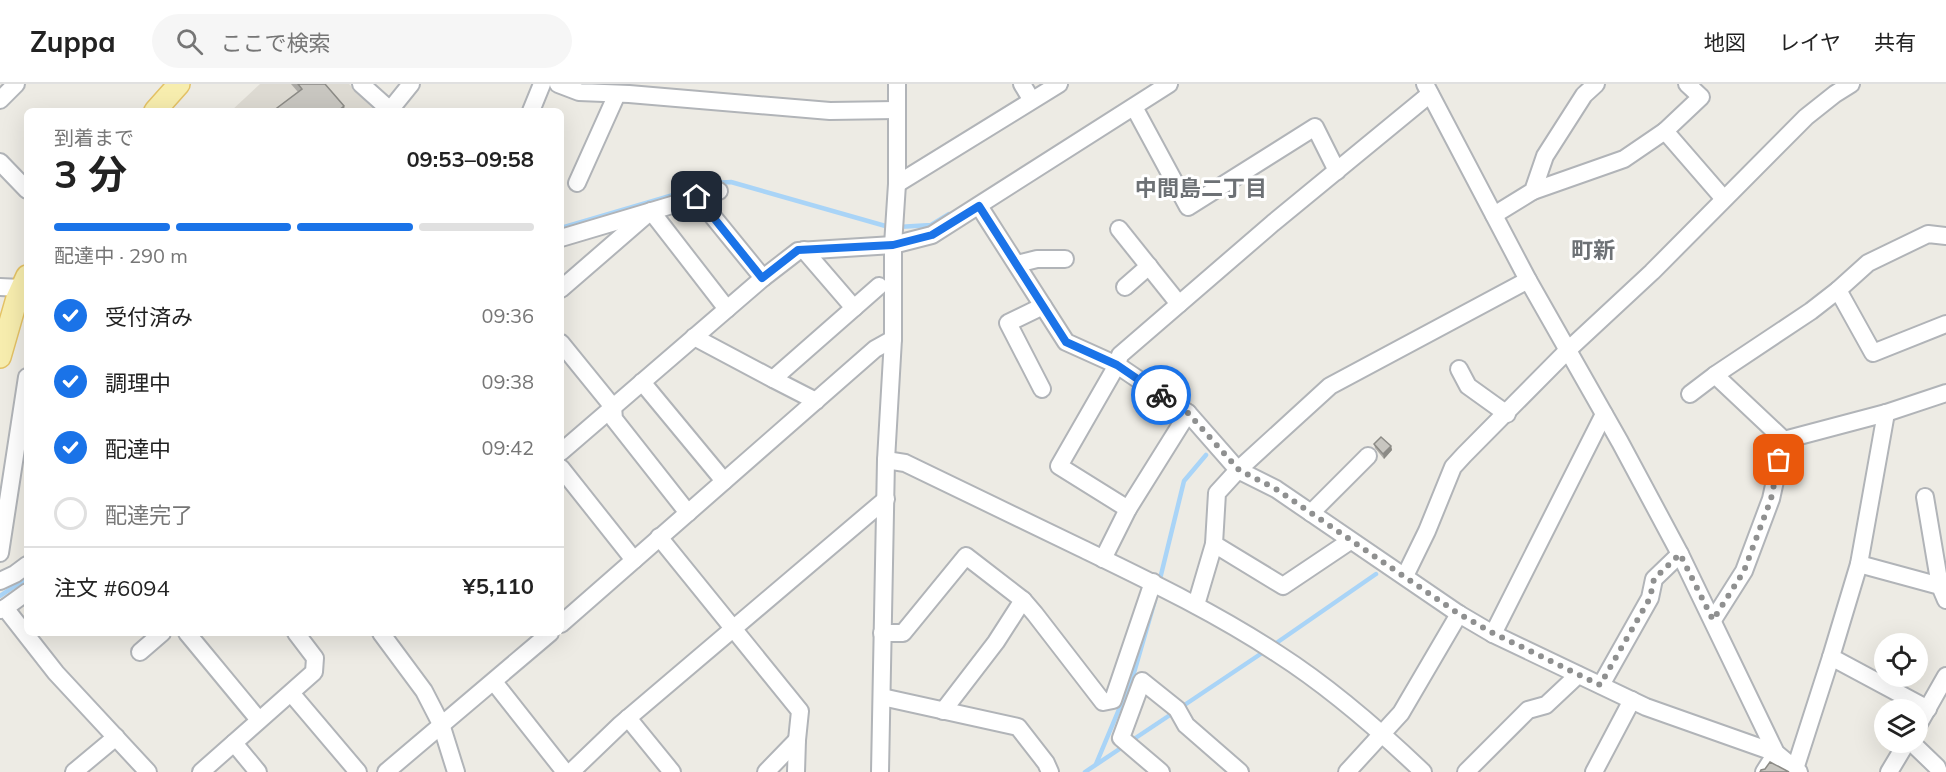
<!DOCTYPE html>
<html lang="ja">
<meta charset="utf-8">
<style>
:root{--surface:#fff;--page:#f6f6f6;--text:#222;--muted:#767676;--line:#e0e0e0;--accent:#1a73e8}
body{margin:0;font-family:Mulish,"Noto Sans JP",sans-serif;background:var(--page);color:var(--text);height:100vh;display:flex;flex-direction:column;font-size:22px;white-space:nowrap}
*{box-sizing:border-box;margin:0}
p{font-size:20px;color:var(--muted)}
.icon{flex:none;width:33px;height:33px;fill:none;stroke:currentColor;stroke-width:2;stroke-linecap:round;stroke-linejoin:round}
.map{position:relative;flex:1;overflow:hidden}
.sheet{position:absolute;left:24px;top:24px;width:540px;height:528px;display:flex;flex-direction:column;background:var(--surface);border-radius:9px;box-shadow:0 6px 24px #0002}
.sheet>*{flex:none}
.controls{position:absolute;left:1874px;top:549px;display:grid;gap:12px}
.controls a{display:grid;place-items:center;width:54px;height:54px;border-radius:50%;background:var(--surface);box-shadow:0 6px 24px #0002;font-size:30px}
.pin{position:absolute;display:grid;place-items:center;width:51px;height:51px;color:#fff;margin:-26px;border-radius:12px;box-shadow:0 3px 9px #0006}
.courier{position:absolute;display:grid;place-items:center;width:60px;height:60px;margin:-30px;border:4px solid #1a73e8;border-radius:50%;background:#fff;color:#222;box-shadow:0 2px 8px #0007}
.overview em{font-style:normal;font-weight:700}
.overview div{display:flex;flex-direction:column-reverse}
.overview{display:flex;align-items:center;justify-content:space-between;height:102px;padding:0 30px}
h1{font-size:39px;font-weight:700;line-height:45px}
.bar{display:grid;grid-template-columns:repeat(4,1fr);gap:9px 6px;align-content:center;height:72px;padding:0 30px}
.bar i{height:8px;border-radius:4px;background:var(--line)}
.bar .active{background:var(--accent)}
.bar p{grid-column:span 4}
.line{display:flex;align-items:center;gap:15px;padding:0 30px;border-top:2px solid var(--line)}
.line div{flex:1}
ol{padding:0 30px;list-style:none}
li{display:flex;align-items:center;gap:18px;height:66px}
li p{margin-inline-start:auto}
li .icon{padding:6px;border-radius:50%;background:var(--accent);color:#fff;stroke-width:4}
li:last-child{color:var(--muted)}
li i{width:33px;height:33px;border:3px solid var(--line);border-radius:50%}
header{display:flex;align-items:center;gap:36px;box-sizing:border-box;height:84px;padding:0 30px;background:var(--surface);border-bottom:2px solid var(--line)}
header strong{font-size:28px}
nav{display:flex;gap:33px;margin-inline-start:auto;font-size:21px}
.search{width:420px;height:54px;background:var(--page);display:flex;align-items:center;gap:15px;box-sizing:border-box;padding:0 21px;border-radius:33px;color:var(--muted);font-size:22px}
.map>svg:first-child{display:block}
.education{fill:#dddad2}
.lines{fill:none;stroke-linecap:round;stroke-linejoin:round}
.stream{stroke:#a9d4f7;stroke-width:4.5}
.minor-casing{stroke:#b1b4b8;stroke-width:20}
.major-casing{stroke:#e4c265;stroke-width:24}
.minor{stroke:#fff;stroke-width:16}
.major{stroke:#f7edae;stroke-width:21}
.wall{fill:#acaaa5}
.shaded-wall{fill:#8c8b86}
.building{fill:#c8c6c0;stroke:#8c8b86;stroke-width:1.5}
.done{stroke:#8f9090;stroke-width:6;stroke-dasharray:0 10.8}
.route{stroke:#1a73e8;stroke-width:8}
.labels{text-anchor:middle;stroke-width:6;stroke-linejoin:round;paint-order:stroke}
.neighbourhood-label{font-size:22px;font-weight:bold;fill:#6d7175;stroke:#fff}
</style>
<header>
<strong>Zuppa</strong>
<div class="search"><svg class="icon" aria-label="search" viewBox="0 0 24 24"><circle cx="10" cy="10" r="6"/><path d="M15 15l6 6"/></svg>ここで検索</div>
<nav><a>地図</a><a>レイヤ</a><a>共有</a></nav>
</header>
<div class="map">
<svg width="1946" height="688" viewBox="0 0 1946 688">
<rect width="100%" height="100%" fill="#edebe4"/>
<!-- education -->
<polygon class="education" points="260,0 349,0 377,27 231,27"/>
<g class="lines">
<!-- stream -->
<g class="stream">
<polyline points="898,143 931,141 949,130"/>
<polyline points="561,144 714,99 731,98 889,143"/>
<polyline points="1159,499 1184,397 1206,371"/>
<polyline points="0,512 27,494"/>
<polyline points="1272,562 1376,490"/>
<polyline points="1180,624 1265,567"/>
<polyline points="1131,657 1173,629"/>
<polyline points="1096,680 1133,592 1155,516"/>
<polyline points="1085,688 1124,662"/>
</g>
<!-- minor casing -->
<g class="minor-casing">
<g id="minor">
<polyline points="361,0 390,26 411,0"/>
<polyline points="558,0 579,8 629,10 830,27 896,26"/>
<polyline points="1022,0 1031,15"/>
<polyline points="1425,0 1528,196 1620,358 1680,470 1776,669 1799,688"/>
<polyline points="0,16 16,0"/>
<polyline points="1134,23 1188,123 1315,43 1337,87"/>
<polyline points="531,27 542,0"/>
<polyline points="1665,47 1701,13 1687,0"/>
<polyline points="0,78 27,106"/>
<polyline points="577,99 617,10"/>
<polyline points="897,100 1059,0"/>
<polyline points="1533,107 1624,75 1665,47 1724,115"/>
<polyline points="697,113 763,194"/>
<polyline points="979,122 1066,258 1117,281 1188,329 1238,386 1217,409 1214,460 1283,502 1350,457"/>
<polyline points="1494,131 1533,107 1545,72 1584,11 1596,0"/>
<polyline points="1119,145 1179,220"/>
<polyline points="561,154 719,107"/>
<polyline points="804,166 854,224"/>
<polyline points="1017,180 1037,175 1065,175"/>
<polyline points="1528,196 1330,302 1238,386 1276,405 1459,530 1493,550 1646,623 1776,669 1764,688"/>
<polyline points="0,203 21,204"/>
<polyline points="1125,203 1149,182"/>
<polyline points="561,205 651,127 727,225"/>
<polyline points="1838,206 1868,179 1928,150 1946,152"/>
<polyline points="694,253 773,295"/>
<polyline points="561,259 613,323 614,335 688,429"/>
<polyline points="1459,285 1468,302 1507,330"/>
<polyline points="1715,291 1811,227 1838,206 1873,269 1946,240"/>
<polyline points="642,298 724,397"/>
<polyline points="1042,305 1008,239 1043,222"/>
<polyline points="1690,310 1715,291 1784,356"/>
<polyline points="816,317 773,295 879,202"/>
<polyline points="1188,329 1128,425 1059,382 1117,281 1120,271 1273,139 1430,10"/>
<polyline points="1886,329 1859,480 1831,573 1928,625"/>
<polyline points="561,368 763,194 798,167 893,161 932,151 1169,0"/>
<path d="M886,376L905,379C964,407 1022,436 1081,464C1149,497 1216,529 1278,570C1331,604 1378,645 1423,688"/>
<polyline points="561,384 634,476"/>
<polyline points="1925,413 1940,502"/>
<polyline points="1311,429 1368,372"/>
<polyline points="659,453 800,627 797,656 796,688"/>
<polyline points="0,469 27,293"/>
<polyline points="1103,475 1128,425"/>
<polyline points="1859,480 1940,502 1946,516"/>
<polyline points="1405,492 1427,447 1453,383 1464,371 1568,266 1652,188 1806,33 1835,10 1851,0"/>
<polyline points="0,497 15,490 27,481"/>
<polyline points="1023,516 1035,530 1103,618 1113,616 1153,498"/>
<polyline points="1196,521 1214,460"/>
<polyline points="5,524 27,508"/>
<polyline points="0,526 5,524 56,589 148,688"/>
<polyline points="1713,536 1744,487 1771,415 1784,356 1886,329 1946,309"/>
<polyline points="561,540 875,265 893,255"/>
<polyline points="187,549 259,636"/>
<polyline points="381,549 424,607 441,640 456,688"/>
<polyline points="882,549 903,549 966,472 1023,516 996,558 943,627"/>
<polyline points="1493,550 1604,330"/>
<polyline points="140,568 162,549"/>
<polyline points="494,598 565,688"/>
<polyline points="1601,601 1650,514 1654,495 1680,470"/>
<polyline points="291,609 358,688"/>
<polyline points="882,613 1018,643 1046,679 1050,688"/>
<polyline points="628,634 672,688"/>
<polyline points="1917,643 1946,592"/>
<polyline points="1911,658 1937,683 1939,688"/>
<polyline points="234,659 258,688"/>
<polyline points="1795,685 1831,573"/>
<polyline points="74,688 116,653"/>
<polyline points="201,688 314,588 315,574 296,549"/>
<polyline points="386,688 550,549"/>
<polyline points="571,688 621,640 886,415"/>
<polyline points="766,688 797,656"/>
<polyline points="880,688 886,376 893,255 893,161 897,100 897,0"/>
<polyline points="1161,688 1121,654 1142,597 1177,625 1186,641 1240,688"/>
<polyline points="1347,688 1401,629 1459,530"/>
<polyline points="1466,688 1528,626 1546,621 1578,591"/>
<polyline points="1594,688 1632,616"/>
<polyline points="1889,688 1907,658"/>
</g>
</g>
<!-- major casing -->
<g class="major-casing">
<g id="major">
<polyline points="155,27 179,0"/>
<polyline points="0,273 17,214 27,192"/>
</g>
</g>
<!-- minor -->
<use href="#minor" class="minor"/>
<!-- major -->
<use href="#major" class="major"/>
</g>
<!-- wall -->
<g class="wall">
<polygon points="291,0 325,0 344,22 345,27 273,27 298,8"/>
<polygon points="1374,360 1391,362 1392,366 1384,375 1375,364"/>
</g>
<!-- shaded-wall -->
<g class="shaded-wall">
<polygon points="344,22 345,27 338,27"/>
<polygon points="1391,362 1392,366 1384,375 1383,370"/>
</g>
<!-- building -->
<g class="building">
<polygon points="298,0 325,0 344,22 338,27 273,27 302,5"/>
<polygon points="1381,353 1391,362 1383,370 1374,360"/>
<polygon points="1770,678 1789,688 1760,688 1761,686 1765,685"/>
</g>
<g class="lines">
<!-- done -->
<polyline class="done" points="1161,311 1188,329 1239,386 1276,405 1459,530 1493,549 1600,601 1650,514 1654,495 1680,470 1713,536 1744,487 1771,415 1779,376"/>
<!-- route -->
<polyline class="route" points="697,113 762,194 798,166 893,161 932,151 979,122 1066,258 1117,281 1161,311"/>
</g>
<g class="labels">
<!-- neighbourhood labels -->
<g class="neighbourhood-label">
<text x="1201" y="112">中間島二丁目</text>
<text x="1593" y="174">町新</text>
</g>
</g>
</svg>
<div class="controls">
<a><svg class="icon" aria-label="locate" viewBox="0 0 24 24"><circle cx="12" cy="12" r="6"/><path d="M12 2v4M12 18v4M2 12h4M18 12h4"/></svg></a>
<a><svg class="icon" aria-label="layers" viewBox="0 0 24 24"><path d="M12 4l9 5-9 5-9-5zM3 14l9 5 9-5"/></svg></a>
</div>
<div class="pin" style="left:1779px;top:376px;background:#ea580c"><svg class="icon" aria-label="bag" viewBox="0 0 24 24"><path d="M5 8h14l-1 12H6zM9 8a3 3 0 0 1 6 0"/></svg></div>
<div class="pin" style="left:697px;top:113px;background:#1f2937"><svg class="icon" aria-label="home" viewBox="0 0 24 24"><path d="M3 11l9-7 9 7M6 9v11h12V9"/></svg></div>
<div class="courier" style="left:1161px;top:311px"><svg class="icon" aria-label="bike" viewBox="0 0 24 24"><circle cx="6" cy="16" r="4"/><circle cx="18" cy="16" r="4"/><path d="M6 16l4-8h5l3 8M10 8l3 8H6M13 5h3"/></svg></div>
<section class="sheet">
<div class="overview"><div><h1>3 分</h1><p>到着まで</p></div><em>09:53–09:58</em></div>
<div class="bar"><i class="active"></i><i class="active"></i><i class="active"></i><i></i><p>配達中 · 290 m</p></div>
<ol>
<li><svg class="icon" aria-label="check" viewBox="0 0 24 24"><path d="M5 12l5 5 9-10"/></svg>受付済み<p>09:36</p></li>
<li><svg class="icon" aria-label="check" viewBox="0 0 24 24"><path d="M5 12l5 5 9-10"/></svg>調理中<p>09:38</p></li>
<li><svg class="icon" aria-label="check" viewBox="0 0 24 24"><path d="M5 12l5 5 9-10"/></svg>配達中<p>09:42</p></li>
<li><i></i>配達完了</li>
</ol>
<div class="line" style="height:78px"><div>注文 #6094</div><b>¥5,110</b></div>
</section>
</div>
